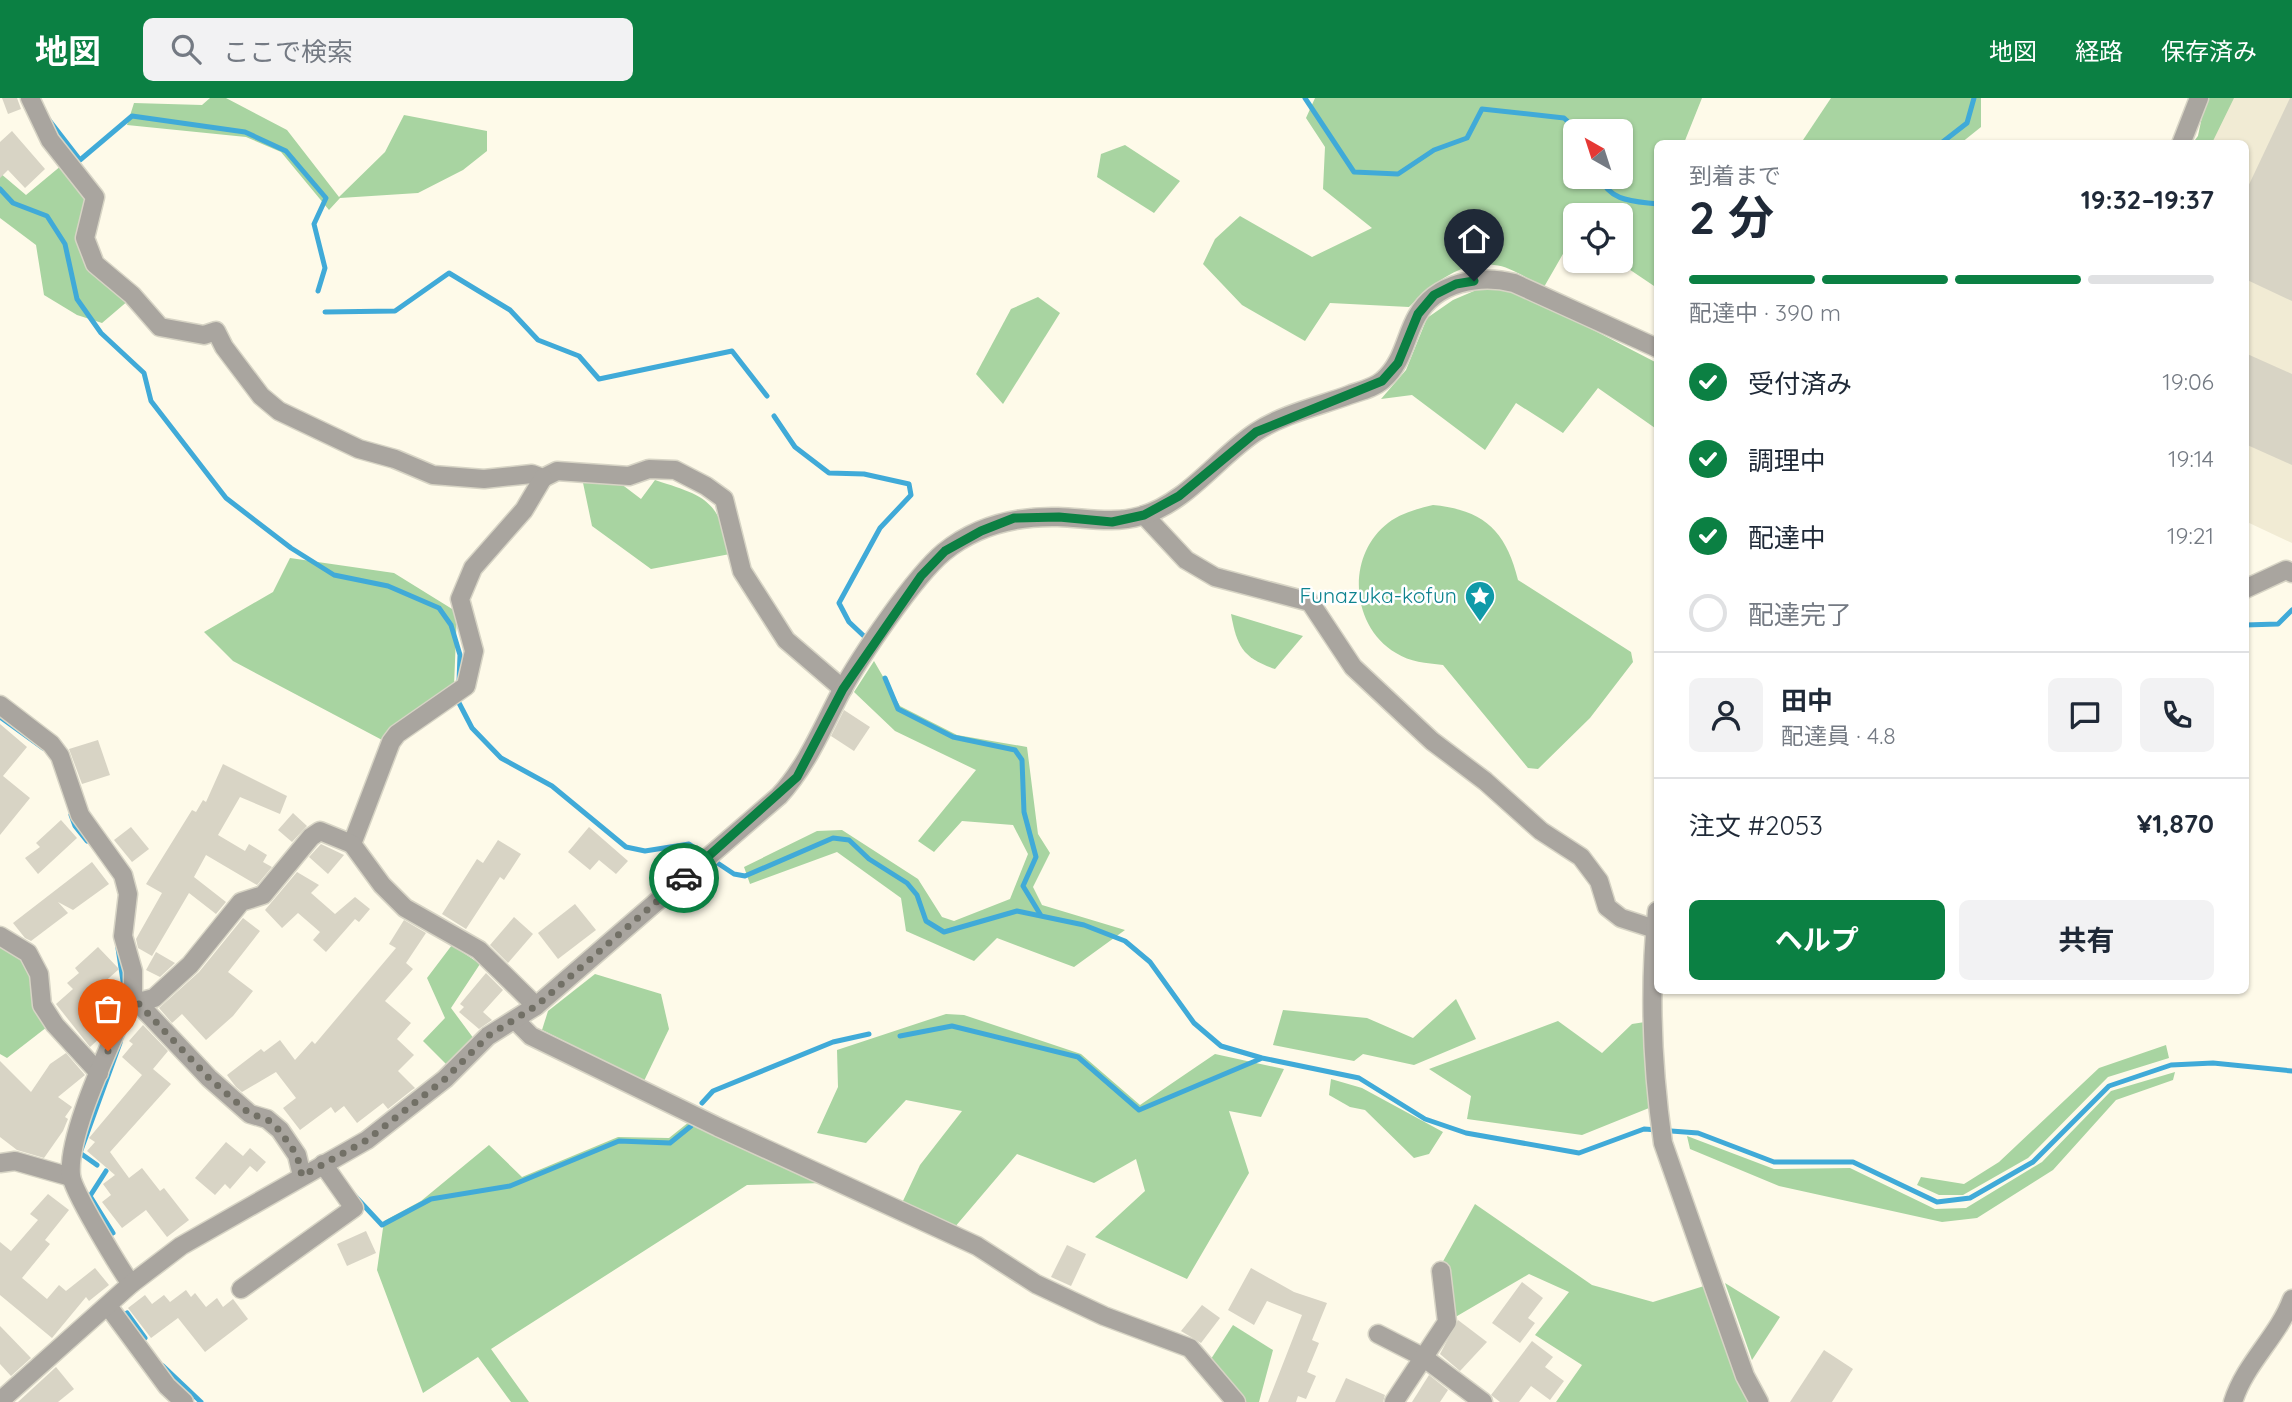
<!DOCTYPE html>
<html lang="ja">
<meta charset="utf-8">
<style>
:root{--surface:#fff;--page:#f2f2f3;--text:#1f2937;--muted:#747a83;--line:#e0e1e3;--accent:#0b8043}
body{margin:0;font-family:Quicksand,"Noto Sans JP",sans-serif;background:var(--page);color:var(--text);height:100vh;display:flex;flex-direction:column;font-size:26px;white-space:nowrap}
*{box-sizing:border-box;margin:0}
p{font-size:23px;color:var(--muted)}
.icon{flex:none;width:38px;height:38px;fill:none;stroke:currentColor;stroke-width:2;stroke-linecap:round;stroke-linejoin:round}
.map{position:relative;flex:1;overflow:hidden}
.panel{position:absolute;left:1654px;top:42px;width:595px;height:854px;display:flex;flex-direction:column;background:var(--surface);border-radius:10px;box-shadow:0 2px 5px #0004}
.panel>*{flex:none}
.needle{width:46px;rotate:321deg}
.fabs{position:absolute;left:1563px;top:21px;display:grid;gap:14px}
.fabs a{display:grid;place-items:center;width:70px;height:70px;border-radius:10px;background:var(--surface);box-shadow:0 2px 5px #0004;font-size:35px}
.pin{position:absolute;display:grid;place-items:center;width:60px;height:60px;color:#fff;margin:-72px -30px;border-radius:50% 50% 50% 0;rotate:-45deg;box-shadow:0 0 7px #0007}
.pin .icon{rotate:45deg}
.courier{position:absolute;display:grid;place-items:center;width:70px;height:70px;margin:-35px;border:5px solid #0b8043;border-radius:50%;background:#fff;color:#222;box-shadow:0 2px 9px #0007}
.overview em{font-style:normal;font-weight:700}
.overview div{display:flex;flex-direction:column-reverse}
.overview{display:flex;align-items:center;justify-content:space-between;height:119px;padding:0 35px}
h1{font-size:46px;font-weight:700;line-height:52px}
.bar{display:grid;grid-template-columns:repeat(4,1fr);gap:10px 7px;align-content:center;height:84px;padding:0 35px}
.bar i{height:9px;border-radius:5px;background:var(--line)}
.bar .on{background:var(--accent)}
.bar p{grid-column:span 4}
.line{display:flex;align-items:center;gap:18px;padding:0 35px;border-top:2px solid var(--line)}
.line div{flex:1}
.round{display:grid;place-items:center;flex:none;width:74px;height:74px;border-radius:10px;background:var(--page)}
ol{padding:0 35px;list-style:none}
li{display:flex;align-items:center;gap:21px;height:77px}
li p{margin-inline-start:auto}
li .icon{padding:7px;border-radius:50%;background:var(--accent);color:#fff;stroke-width:4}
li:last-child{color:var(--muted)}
li i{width:38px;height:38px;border:4px solid var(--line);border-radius:50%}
.primary-button{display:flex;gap:14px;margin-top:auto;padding:14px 35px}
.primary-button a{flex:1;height:80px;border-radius:10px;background:var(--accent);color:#fff;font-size:28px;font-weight:700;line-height:80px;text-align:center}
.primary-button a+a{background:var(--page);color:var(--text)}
header{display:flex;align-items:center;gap:42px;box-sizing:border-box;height:98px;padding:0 35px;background:var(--accent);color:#fff}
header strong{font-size:33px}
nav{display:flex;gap:38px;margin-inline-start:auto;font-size:24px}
.search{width:490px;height:63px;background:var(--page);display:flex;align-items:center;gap:18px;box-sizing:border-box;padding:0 24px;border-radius:10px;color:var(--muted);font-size:26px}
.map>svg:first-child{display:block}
.built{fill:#f1ebd4}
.green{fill:#a8d4a1;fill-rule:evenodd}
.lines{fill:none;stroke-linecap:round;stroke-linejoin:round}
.stream{stroke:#40aad8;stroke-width:5}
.building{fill:#d8d4c5}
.minor-casing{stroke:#d7d4c5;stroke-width:21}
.minor{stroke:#a9a59f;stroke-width:18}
.done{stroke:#727066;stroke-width:7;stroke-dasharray:0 12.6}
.route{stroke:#0b8043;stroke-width:9}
.labels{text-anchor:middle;stroke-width:5;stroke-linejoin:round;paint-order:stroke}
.culture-label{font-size:21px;fill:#0d838f;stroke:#fff;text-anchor:end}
</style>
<header>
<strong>地図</strong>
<div class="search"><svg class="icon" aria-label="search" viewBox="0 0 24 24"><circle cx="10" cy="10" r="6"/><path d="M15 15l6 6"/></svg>ここで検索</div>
<nav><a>地図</a><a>経路</a><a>保存済み</a></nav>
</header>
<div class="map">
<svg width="2292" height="1304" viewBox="0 0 2292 1304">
<rect width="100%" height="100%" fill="#fefae9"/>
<!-- built -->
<polygon class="built" points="2206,0 2292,0 2292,445 2245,423 2245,46 2192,46 2198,38"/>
<!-- green -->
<g class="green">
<polygon points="210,0 226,0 287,32 339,99 385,54 404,17 487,33 487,53 463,72 418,95 340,100 329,112 281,54 246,39 127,27 134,5 202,7"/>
<path d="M1315,0H1702L1684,45L1657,46V190L1617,163H1620V117H1575V135L1544,189C1529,182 1510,168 1494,167C1458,163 1433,187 1409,209L1330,205L1305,243L1242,207L1203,166L1215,141L1240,118L1312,159L1372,130L1323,91L1325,49L1306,20ZM1575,33H1620V79H1575Z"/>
<polygon points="1831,0 1981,0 1981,29 1961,45 1801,45"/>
<polygon points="2206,0 2234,0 2212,45 2192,46 2198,38"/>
<polygon points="1125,47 1180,83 1154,115 1097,79 1101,56"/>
<polygon points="62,67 89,97 79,141 129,202 102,225 77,217 44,197 36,147 0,120 0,75 26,97"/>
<polygon points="1481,190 1520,194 1657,265 1655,330 1598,290 1563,335 1516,305 1485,352 1412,297 1381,301 1406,272 1427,220 1453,202"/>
<polygon points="1038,199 1060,215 1003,306 976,276 1011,211"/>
<path d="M582,380L616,382L641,401L655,382C707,399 718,401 730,456L651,471L592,428Z"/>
<path d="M1433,407C1484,412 1506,433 1518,482L1631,554L1633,564L1590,620L1538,671L1528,670L1443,567C1426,565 1410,564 1396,555C1350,528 1346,457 1388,425C1401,415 1417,411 1433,407Z"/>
<polygon points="290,460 394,475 457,514 454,588 384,643 233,563 204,534 273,494"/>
<path d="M1231,516L1303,538L1275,571C1243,560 1237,549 1231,516Z"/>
<polygon points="874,563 900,608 957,637 1027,649 1038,736 1050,755 1033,789 1042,807 1125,832 1074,869 997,840 974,863 906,833 901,800 837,754 750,786 744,769 817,733 842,732 918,781 942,819 954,823 1010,801 1028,756 1013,727 962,723 934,754 918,743 976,672 895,633 854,594"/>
<polygon points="0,845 23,860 35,881 47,929 7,960 0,956"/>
<polygon points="452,847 480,866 451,910 474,941 448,968 423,943 445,920 427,880"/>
<polygon points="595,876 661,896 669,931 644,983 542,932 548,913"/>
<polygon points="1456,901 1476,941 1414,967 1363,956 1354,963 1273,947 1283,912 1367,920 1413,940"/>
<polygon points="946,916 964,917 1081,956 1140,1007 1215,956 1284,971 1261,1019 1229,1013 1249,1075 1187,1181 1095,1139 1145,1093 1136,1061 1094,1085 1017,1056 954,1130 902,1105 920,1067 962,1013 906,1002 866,1045 817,1035 838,989 837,952"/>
<polygon points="1558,923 1602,955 1632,926 1645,924 1649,1010 1582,1037 1467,1021 1471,998 1429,971"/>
<polygon points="2166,947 2169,960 2108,979 2028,1060 1963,1097 1939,1097 1917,1087 1921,1079 1964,1086 1999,1064 2099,970"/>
<polygon points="2175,974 2173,982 2116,1002 2053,1072 1977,1120 1942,1124 1779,1088 1690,1051 1687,1038 1774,1071 1850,1070 1935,1111 1966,1110 2042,1064 2111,993"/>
<polygon points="1331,981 1362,990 1443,1034 1429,1056 1414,1060 1365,1012 1350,1009 1329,997"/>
<polygon points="689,1024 825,1085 747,1087 491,1251 529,1304 511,1304 478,1259 423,1295 377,1172 384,1123 421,1103 489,1047 522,1079 618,1039 669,1040"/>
<polygon points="1475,1106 1592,1187 1653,1204 1704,1188 1748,1304 1556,1304 1582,1267 1535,1237 1569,1194 1529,1176 1452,1221 1441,1167"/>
<polygon points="1725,1185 1780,1219 1752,1262"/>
<polygon points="1233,1227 1273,1252 1259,1304 1243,1304 1209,1264"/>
</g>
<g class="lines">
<!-- stream -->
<g class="stream">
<polyline points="1305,0 1354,74 1398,76 1434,52 1467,40 1482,11 1564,20 1578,33"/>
<polyline points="49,22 80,62 132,18 245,34 286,53 326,100 314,126 325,170 318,193"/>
<polyline points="1940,46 1967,25 1974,0"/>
<path d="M1600,79C1610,104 1634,103 1657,106"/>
<polyline points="0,91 13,105 47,118 65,146 77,201 101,235 144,275 151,303 226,400 291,450 334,477 388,488 439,510 451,527 460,557 459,584"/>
<polyline points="325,214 395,213 449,175 510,212 538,242 579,258 599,281 732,253 767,298"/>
<polyline points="774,318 795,349 829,375 864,376 909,386 911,397 880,430 839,505 849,524 866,540"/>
<polyline points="2245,527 2278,526 2292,512"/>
<polyline points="885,580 898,611 953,639 1015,652 1022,662 1024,714 1036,759 1023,788 1040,816"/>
<polyline points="459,597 458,603 472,630 501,660 552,688 626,749 645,753 689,746 734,776 745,778 833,740 849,742 869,761 907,785 917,797 926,823 944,834 1017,813 1084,827 1125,843 1150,864 1194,925 1221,948 1262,960 1359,980 1425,1021 1466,1035 1579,1055 1644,1031 1698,1035 1774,1064 1853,1064 1937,1104 1970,1100 2033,1064 2109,988 2171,967 2213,965 2292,973"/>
<polyline points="0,619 43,650"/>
<polyline points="71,717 75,728 87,743"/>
<polyline points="118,850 125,896"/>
<polyline points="900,938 952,928 1078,959 1139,1012 1260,961"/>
<polyline points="702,1005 713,993 833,944 869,936"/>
<polyline points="97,1067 80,1055 120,945"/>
<polyline points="106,1073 90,1098 113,1135"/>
<polyline points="354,1097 382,1127 431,1101 510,1088 619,1043 670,1045 691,1028"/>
<polyline points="127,1215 145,1240"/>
<polyline points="163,1268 201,1304"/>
</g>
</g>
<!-- building -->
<g class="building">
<polygon points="2,0 17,0 21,11 8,16"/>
<polygon points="2290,0 2292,0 2292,203 2245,181 2245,95"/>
<polygon points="12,33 45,71 25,90 8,72 0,80 0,44"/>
<polygon points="2245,255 2292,276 2292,367 2245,346"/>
<polygon points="844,612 870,629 854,653 831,638"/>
<polygon points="0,626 27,649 3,678 30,700 0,737"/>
<polygon points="98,642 110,677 82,686 69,651"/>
<polygon points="223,666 287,698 280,716 240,699 218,737 245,753 249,746 267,757 263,764 272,769 257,787 206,757 194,779 226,804 216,816 189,795 152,858 138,850 136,841 162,795 146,786 192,712 196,714 203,702 206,704"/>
<polygon points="293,715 307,728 292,744 278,732"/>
<polygon points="61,722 77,740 38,776 25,760 40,749 36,745"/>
<polygon points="131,729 149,751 132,764 114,742"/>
<polygon points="589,729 628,763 616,776 599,762 590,772 568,754"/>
<polygon points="498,742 521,756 504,782 500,779 466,831 442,816 477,761 483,765"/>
<polygon points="321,746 344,757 328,776 309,759"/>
<polygon points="92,764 109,786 73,812 58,804 68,815 31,843 25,840 13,825"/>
<polygon points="297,774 319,787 311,795 335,816 355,799 370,811 359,824 355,821 326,854 313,842 320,834 298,815 282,830 265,812"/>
<polygon points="575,806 596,832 558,861 538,835"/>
<polygon points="514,819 533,836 508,865 490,847"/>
<polygon points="243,820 260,833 228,874 253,893 233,918 206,942 182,916 172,925 159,910 199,874"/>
<polygon points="404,822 426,835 406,865 413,871 385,903 411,925 397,941 414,957 398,973 415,990 412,992 388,1011 383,1005 357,1025 344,1008 335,1015 331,1009 300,1032 283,1010 296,1000 276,974 242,994 236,989 227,977 261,951 264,954 280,942 295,962 312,943 315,946 396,850 389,846"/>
<polygon points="98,849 119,871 82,904 104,928 99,932 101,939 90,949 56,906 73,891 67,885 79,875 75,870"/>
<polygon points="156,854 175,865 160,879 146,872"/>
<polygon points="486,875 503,892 483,914 492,922 479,931 459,914 464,909 460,906"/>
<polygon points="143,927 168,953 153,971 171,986 110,1054 129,1080 142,1070 160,1093 164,1090 189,1122 167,1139 146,1112 122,1130 102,1104 111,1097 103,1086 115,1077 87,1053 95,1044 89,1040 142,977 122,959 133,946 129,943"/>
<polygon points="66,955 85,977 58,999 72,1009 65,1019 68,1021 63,1033 44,1060 17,1052 0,1039 0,963 31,994 50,966"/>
<polygon points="226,1044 243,1058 250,1050 266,1064 257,1074 250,1068 230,1091 225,1086 215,1097 195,1080"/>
<polygon points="48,1096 69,1112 45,1142 50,1146 22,1180 47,1201 59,1187 66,1193 95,1170 109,1187 89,1203 86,1199 52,1240 0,1197 0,1144 11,1153 38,1122 30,1116"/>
<polygon points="366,1133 376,1155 347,1168 337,1146"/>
<polygon points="1067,1147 1086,1156 1071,1188 1051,1179"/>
<polygon points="1251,1170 1294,1194 1327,1205 1312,1242 1319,1245 1307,1274 1316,1278 1306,1301 1298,1298 1296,1304 1268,1304 1302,1217 1267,1203 1254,1227 1228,1212"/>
<polygon points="1522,1184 1543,1200 1528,1220 1535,1225 1520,1245 1492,1225"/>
<polygon points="186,1192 191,1199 195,1195 206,1209 217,1200 223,1209 233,1201 248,1221 205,1254 178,1220 151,1240 128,1210 145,1197 152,1206 164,1197 170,1204"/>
<polygon points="1202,1207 1220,1220 1201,1245 1181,1233"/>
<polygon points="1458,1222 1487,1244 1460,1273 1440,1256"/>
<polygon points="0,1228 31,1260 11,1278 0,1266"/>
<polygon points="1532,1243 1553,1259 1545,1269 1564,1283 1550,1302 1531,1288 1519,1304 1500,1304 1491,1297"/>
<polygon points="1824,1252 1853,1271 1832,1304 1790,1304"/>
<polygon points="56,1269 74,1291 58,1304 18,1304"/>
<polygon points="1429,1277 1448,1292 1440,1304 1412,1304"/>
<polygon points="1346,1280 1385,1297 1383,1304 1335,1304"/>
</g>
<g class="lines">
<!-- minor casing -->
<g class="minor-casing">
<g id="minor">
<polyline points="30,0 50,42 95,99 85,140 95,166 132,197 160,229 204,237 216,233 224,249 261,298 279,313 359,351 395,361 433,377 484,381 532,376 543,380 557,373 629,378 649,371 675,372 706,388 724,401 742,473 786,542 843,591"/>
<polyline points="2181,46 2199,0"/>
<polyline points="1144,417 1186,462 1215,479 1310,504 1353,569 1432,643 1485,683 1541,733 1581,759 1599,783 1607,809 1621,820 1655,831"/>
<polyline points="2245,491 2286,472 2292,475"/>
<polyline points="0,607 51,646 60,658 80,717 123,777 128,796 123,838 133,873 133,895 137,904 209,980 250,1016 267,1021 280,1032 297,1057 302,1078"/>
<polyline points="352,746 391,644 397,636 466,588 474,553 460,501 473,470 524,412 543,380"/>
<path d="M1657,813C1649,889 1652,969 1663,1045L1745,1278L1759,1304"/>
<polyline points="0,838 28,855 39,876 42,907 55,927 99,975"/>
<polyline points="515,922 531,938 718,1029 977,1148 1036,1186 1104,1218 1190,1250 1236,1304"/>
<polyline points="0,1065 15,1063 71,1079"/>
<path d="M131,1186C119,1169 72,1092 71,1077C67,1036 111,947 127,907L154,900L190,867L241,804L263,797L311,739L320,733L352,746L382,787L405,810L479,852L536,908"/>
<polyline points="241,1191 354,1110 323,1066"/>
<polyline points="108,1208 167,1288 184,1304"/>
<polyline points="1378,1236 1423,1259 1483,1304"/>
<path d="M0,1303L131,1186L181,1148L367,1042L445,981L488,938L536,908L779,698C807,668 822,630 841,594C860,559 914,479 944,454C976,428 1017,418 1058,419C1087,420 1113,426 1141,418C1187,405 1218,359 1256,334C1283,316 1319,308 1349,297C1360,293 1374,290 1383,282C1403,265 1405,239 1417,218C1436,184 1480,176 1514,185L1657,250"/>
<polyline points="1394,1304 1447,1224 1441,1173"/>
<path d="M2233,1304C2245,1265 2278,1239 2292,1201"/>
</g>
</g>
<!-- minor -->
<use href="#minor" class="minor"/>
</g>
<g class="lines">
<!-- done -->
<polyline class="done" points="108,953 127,907 137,904 209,980 250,1016 267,1021 279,1032 297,1057 302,1078 367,1042 445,981 488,938 536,908 684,780"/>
<!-- route -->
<polyline class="route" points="684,780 797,679 843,591 921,478 945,453 981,433 1014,420 1059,419 1112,424 1144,417 1179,398 1256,334 1382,283 1398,265 1418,216 1434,197 1456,186 1474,183"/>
</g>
<!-- icons -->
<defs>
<g id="sight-pin" transform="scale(1.575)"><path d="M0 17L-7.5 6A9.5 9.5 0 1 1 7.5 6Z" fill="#0f9aa8" stroke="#fff"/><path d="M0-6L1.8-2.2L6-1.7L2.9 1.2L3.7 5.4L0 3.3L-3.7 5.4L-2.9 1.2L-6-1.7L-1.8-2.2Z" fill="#fff"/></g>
</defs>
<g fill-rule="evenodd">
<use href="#sight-pin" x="1480" y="498"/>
</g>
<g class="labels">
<!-- culture labels -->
<g class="culture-label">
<text x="1457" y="505">Funazuka-kofun</text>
</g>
</g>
</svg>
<div class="fabs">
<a><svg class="needle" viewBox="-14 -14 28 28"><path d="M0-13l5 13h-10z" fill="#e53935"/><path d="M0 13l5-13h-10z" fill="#747a83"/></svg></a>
<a><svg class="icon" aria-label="locate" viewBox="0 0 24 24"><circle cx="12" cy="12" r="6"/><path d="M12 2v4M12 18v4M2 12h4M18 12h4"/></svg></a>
</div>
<div class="pin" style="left:108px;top:953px;background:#ea580c"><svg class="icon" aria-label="bag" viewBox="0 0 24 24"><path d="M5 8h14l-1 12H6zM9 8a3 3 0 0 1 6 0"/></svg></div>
<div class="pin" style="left:1474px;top:183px;background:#1f2937"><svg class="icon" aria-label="home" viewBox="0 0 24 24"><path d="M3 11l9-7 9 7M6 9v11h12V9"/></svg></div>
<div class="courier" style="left:684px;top:780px"><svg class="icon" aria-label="car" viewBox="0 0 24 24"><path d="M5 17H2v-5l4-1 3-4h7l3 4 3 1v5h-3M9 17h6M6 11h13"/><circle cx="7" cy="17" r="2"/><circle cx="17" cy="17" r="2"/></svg></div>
<section class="panel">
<div class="overview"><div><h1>2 分</h1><p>到着まで</p></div><em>19:32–19:37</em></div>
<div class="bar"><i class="on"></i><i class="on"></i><i class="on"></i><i></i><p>配達中 · 390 m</p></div>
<ol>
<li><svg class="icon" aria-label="check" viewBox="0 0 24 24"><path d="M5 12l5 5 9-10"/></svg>受付済み<p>19:06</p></li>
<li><svg class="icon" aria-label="check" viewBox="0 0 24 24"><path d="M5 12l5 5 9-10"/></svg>調理中<p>19:14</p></li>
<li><svg class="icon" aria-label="check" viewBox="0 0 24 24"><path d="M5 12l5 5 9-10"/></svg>配達中<p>19:21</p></li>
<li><i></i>配達完了</li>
</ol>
<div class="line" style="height:126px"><a class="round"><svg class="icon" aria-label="person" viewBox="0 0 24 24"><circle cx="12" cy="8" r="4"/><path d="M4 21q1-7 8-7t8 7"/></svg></a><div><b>田中</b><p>配達員 · 4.8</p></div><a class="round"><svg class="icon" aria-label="chat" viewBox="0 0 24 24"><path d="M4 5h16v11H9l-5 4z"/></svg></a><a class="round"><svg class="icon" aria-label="phone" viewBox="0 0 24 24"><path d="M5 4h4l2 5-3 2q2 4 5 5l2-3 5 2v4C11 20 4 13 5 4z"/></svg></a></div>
<div class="line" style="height:91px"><div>注文 #2053</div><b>¥1,870</b></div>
<div class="primary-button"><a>ヘルプ</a><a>共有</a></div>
</section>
</div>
